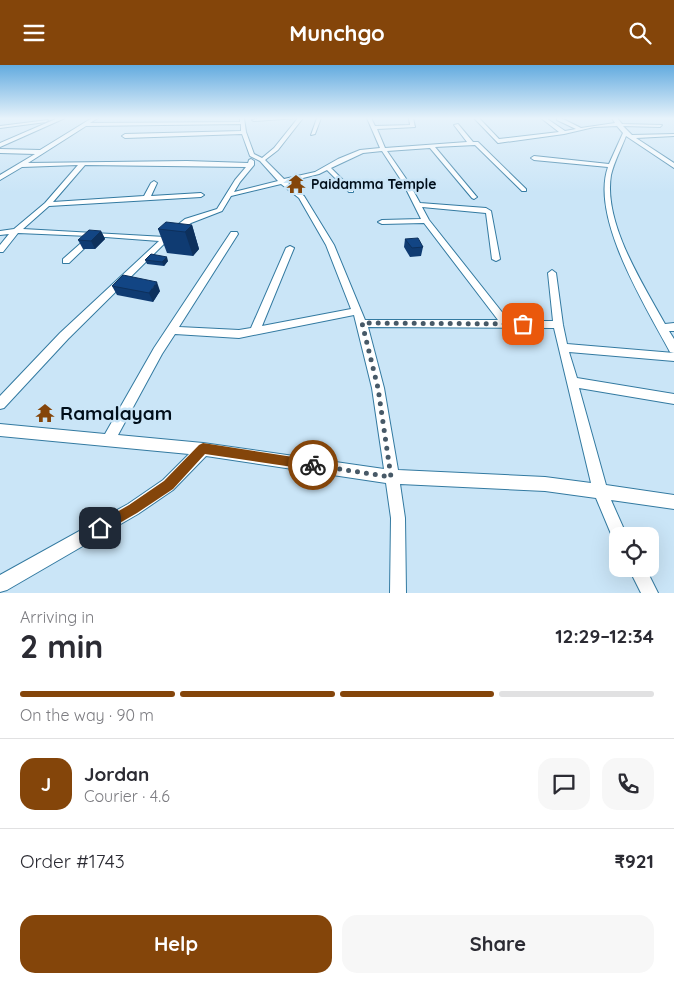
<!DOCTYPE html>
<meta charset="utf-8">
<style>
:root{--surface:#fff;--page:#f7f7f7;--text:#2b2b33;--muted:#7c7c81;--line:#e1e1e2;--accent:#84450a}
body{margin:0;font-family:Quicksand,sans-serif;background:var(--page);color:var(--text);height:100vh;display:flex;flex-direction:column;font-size:19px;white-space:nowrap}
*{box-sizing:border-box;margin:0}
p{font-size:16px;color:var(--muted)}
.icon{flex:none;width:28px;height:28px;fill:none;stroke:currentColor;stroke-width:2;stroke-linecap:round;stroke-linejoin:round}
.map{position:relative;height:528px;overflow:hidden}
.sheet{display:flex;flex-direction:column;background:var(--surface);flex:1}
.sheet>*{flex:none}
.controls{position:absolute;left:609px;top:462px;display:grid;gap:10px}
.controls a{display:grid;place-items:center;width:50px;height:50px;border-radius:10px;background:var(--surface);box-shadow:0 5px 20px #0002;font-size:25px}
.pin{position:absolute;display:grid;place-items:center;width:42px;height:42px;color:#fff;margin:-21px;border-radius:10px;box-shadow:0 2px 8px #0006}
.courier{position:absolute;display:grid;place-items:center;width:50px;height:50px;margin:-25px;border:4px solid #84450a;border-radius:50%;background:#fff;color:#222;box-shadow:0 1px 6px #0007}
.head em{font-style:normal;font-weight:800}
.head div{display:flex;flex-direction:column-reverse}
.head{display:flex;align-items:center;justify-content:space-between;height:85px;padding:0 20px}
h1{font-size:32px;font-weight:800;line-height:38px}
.bar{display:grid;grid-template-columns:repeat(4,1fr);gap:8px 5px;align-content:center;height:60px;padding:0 20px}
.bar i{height:6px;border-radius:4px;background:var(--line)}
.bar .selected{background:var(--accent)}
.bar p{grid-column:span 4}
.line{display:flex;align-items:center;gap:12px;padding:0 20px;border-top:1px solid var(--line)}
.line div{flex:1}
.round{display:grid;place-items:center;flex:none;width:52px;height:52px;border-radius:15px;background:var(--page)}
.action{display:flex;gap:10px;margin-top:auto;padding:10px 20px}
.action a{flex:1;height:58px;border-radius:15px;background:var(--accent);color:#fff;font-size:20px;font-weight:800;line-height:58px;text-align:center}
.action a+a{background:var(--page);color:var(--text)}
header{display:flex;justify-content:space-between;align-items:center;height:65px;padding:0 20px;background:var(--accent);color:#fff;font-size:22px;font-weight:800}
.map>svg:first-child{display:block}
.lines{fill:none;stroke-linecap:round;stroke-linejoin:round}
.minor-casing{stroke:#337aa1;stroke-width:2}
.minor{fill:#fff;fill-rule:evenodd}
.wall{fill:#0f3b72}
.shaded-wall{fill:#0d305c}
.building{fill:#124584;stroke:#0d305c}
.route{fill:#84450a}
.done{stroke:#475967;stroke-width:5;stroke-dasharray:0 9}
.labels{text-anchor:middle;stroke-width:5;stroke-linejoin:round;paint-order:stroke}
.far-poi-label{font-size:14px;font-weight:bold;fill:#000e1a;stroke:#cae5f7;text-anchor:start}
.near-poi-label{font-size:19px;font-weight:bold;fill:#000e1a;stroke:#cae5f7;text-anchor:start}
</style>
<header><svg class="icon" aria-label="menu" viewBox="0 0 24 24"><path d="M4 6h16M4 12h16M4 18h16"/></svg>Munchgo<svg class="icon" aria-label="search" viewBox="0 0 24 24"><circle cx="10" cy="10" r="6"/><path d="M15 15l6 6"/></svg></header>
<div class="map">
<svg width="674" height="528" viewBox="0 0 674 528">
<rect width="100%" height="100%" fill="#cae5f7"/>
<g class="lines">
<!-- minor casing -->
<g class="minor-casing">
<g id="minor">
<polygon points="58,53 65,53 0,82 0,78"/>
<path d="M92,53H98L90,58L240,57V53H244L246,67L254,89L262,93L274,83L298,53H303L278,85L265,95L284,114L315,107L338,94L360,85L380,83L367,53H371L375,61L410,60L409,53H413L415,62L377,64L385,83L467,77L454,60L458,59L473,77H478L526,124V126H522L475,80L435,82L476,131L477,132L474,134L472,133L430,83L387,86L409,118L420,138L486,143L491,146L500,194L496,196L492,194L486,148L422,142L429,155L509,256H553L548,208L552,205L556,208L563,260L567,279L674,288L670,287C646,242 590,153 608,102L534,95L531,93L534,91L609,99L623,68L617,61L594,62L564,69L498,78L474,53H479L499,74L559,67L541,53H546L565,66L576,64L557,55V53H561L581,63L615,58L612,53H617L622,59L662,60L660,62L623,61L632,70L674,69V71L636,73L674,98V103L626,71C621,84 614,97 611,110C603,158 643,219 665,259L674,258V266H669L674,274V296L569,287L577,313L674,329V339L579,323L606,420L674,430V444L611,435L627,471H618V478L614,476L596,433L545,426L400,419L405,453L406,528H390L391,453L386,418L206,391L173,425L138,449L7,525L0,527V510L128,439L163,415L189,389L0,371V359L105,369L154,283L231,167H237L238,169L179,262L239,265L251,263L286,183L290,181L294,183L262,261L351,244L326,180L299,133L281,119L231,131L222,146L191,158L174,169H171V165L185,154L217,144L235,115L246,102L85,100L53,137L144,131L151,118L154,116L157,118L151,131L201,128L204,130L201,132L49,141L23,164L165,172L169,174L68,274L4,343L0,344V331L60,268L159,176L92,171L94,173L93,175L69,198H63V194L89,171L18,168L3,187H0V180L9,169L0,170V166L14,164L45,138L78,100L22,102L0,115V110L35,89L0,88V84L40,85ZM241,59V66L125,69L122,71L125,73L242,69L250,91L260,96L278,116L234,127L240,117L254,100V96L251,94L249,95L248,98L187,96L28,98L86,61ZM382,86L403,118L421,154L382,155L378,157L382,159L424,158L498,255H365L334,180L304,131L287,117L319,109L327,105L349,127H353V125L331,103L363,88ZM354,250L372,323L384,404L203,378L118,370L162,289L175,269L239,273ZM368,262L554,263L591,418L545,412L398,405L384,323Z"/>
<polygon points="260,53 298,53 254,56 252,55"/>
<polygon points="317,53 321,53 315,69 311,70"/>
<polygon points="48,55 46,57 0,63 0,61"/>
<polygon points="629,504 646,504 658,528 641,528"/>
</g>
</g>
<!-- minor -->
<use href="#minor" class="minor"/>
</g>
<!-- wall -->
<g class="wall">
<polygon points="192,160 199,184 193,191 167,188 158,164"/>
<polygon points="101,166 105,174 95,184 83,184 78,175"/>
<polygon points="405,174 423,182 421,191 410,192 404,182"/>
<polygon points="145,195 168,196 164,201 147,199"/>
<polygon points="112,221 160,226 153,237 117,230"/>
</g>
<!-- shaded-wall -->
<g class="shaded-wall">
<polygon points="192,160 199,184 193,191 185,167"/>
<polygon points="101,166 105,174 95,184 91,176"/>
<polygon points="167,192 168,196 164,201 162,197"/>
<polygon points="157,217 160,226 153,237 149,228"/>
</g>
<!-- building -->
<g class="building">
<polygon points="166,157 192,160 185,167 158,164"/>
<polygon points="89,165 101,166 91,176 78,175"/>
<polygon points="418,173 423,182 412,183 405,174"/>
<polygon points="151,189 167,192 162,197 145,195"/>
<polygon points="123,210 157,217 149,228 112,221"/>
</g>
<!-- sky -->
<linearGradient id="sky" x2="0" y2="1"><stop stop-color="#63abdf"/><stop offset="0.42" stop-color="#e7f3fb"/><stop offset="1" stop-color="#e7f3fb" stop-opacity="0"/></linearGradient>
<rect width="674" height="127" fill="url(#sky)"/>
<!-- route -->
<polygon class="route" points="203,378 313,395 317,396 318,400 317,404 313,405 205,389 173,424 137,448 104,467 100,469 96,467 94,463 96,459 129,440 164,416 199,380"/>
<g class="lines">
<!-- done -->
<polyline class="done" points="313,400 391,412 378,323 362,258 523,259"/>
</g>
<!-- icons -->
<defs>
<g id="temple-bare" transform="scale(1.5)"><path d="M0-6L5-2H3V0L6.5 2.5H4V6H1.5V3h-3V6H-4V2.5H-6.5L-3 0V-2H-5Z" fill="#84450a" stroke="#cae5f7" stroke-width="2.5" paint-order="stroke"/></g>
</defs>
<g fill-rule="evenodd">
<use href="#temple-bare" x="296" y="119"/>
<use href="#temple-bare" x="45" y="348"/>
</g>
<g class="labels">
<!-- far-poi labels -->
<g class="far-poi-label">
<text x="311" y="124">Paidamma Temple</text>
</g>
<!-- near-poi labels -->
<g class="near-poi-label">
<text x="60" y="355">Ramalayam</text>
</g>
</g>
</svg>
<div class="controls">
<a><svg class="icon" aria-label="locate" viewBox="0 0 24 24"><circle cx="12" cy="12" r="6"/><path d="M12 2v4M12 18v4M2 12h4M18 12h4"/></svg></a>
</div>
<div class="pin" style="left:523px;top:259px;background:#ea580c"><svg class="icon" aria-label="bag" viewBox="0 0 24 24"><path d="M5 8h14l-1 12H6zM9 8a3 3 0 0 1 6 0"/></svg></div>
<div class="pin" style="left:100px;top:463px;background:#1f2937"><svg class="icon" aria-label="home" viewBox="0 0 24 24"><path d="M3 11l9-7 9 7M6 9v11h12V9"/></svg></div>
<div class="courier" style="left:313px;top:400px"><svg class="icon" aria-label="bike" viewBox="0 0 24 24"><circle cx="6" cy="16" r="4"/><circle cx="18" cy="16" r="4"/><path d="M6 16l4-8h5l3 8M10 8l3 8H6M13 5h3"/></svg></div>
</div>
<section class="sheet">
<div class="head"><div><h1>2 min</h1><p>Arriving in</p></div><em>12:29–12:34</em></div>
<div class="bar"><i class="selected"></i><i class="selected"></i><i class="selected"></i><i></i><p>On the way · 90 m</p></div>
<div class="line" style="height:90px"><b class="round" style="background:var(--accent);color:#fff">J</b><div><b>Jordan</b><p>Courier · 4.6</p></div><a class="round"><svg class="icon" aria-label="chat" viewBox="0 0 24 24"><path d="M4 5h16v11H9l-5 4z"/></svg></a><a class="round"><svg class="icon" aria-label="phone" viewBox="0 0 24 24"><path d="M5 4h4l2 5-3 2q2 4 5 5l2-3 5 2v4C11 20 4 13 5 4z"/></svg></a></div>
<div class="line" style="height:65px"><div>Order #1743</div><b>₹921</b></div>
<div class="action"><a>Help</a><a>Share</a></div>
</section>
